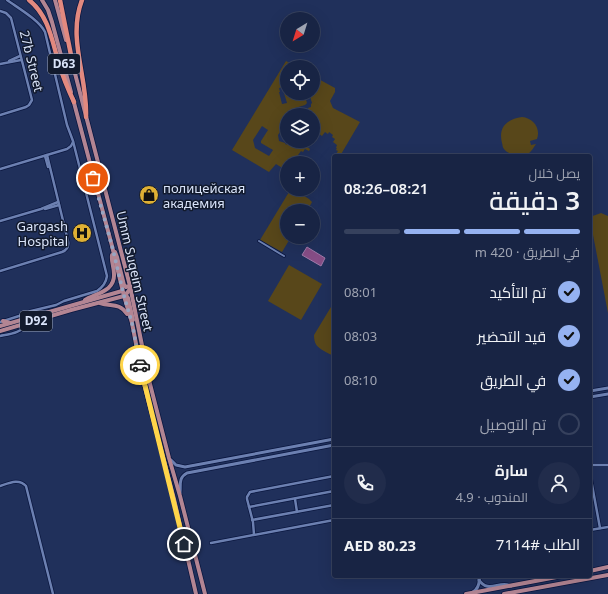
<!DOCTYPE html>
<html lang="ar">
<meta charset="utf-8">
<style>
:root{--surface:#182444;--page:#212c4b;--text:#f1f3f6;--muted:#9fa4b2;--line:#36415d;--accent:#95b2f1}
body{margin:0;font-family:"Noto Sans",Cairo,sans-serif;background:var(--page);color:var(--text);direction:rtl;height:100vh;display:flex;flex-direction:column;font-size:15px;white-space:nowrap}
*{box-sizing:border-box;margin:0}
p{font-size:13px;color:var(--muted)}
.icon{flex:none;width:22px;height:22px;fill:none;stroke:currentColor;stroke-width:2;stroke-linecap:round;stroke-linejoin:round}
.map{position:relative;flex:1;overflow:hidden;direction:ltr}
.drawer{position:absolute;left:332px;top:154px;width:260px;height:424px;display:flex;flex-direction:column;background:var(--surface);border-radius:4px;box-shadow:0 4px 16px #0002,0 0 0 1px var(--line);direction:rtl}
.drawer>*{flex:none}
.needle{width:26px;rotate:218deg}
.tools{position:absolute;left:280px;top:12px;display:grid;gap:8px}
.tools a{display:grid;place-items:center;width:40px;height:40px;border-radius:50%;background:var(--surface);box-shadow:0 4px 16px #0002,0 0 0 1px var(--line);font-size:20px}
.pin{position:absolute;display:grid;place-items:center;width:34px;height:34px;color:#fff;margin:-17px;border:2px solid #fff;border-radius:50%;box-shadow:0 1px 4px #0007}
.courier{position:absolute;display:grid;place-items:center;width:40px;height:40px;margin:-20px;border:3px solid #ffd54a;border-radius:50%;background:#fff;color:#222;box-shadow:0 1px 5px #0007}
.overview em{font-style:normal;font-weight:600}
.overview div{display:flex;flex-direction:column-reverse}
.overview{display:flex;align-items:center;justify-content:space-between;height:68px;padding:0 12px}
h1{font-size:26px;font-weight:600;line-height:30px}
.bar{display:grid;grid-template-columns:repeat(4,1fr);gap:6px 4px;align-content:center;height:48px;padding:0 12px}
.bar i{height:5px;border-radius:3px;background:var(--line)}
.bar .selected{background:var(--accent)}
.bar p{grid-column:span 4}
.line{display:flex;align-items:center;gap:10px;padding:0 12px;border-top:1px solid var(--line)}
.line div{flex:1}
.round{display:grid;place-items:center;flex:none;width:42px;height:42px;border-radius:21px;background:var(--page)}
ol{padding:0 12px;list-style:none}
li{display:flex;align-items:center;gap:12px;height:44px}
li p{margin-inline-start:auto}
li .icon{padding:4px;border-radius:50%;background:var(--accent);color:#111;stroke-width:4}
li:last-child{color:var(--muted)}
li i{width:22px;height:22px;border:2px solid var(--line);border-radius:50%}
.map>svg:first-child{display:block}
.green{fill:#58471a;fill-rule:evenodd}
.water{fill:#864d86;stroke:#9f7aa9}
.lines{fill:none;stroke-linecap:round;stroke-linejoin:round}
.pedestrian-casing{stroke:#0a163f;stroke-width:3.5}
.minor-casing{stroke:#0a163f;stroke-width:4}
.tertiary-casing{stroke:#0a163f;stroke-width:4.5}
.primary-casing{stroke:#0a163f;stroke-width:5.5}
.motorway-casing{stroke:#0a163f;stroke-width:6}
.pedestrian{stroke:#6c80b1;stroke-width:2}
.minor{stroke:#6c80b1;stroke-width:2.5}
.tertiary{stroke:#6c80b1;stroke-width:3}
.primary{stroke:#b38593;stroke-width:4}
.motorway{stroke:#e2897f;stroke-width:4.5}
.done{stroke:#99a5c2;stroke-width:4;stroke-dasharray:0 7.2}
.route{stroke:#ffd54a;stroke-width:5}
.labels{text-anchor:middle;stroke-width:3;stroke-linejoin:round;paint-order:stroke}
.shield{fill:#121a2d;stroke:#9ea7bc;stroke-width:1}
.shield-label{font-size:12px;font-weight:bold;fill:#dae4fa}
.street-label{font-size:13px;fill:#dae4fa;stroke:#121a2d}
.poi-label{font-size:13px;fill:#dae4fa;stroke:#121a2d;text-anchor:start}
</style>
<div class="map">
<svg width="608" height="594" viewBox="0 0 608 594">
<rect width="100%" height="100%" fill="#20305b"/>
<!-- green -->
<g class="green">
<path d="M286,61L297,67H287V86L279,88L280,92H279L282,104L287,103L284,93L285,91L287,90V93H304L307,103L305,105L295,108L296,113L308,110V108L311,107V104L312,103L309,93H313V76L335,88V92L330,101L333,108L360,122L340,156H338L336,154L338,151L336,150L337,148H336L337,145L333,142L335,139L332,137L333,135L329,132L328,134L325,132L322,136L318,133L317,135H315V136L313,135V115H287V129L286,130L282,128V129L278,135L279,141L285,143L286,145L289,141L291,142L295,141H306V142L308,143L306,146L310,149L309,151L305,149L303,152L301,151L298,155L300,156L297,161L299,162L298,163H287V171L276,164L269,172L232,150ZM262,126L268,130L261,141V143L273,150L269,156L255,148L253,140Z"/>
<path d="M522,117C533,118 541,128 537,139L530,141L531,145L536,144C534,147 531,152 528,154C522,157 508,155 504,149C502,146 503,146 502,143C498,127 507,119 522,117Z"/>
<polygon points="295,190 309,199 312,202 307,211 287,211 287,237 291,237 282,252 260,240 289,192"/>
<polygon points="601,213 608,216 608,313 590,219 590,217"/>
<polygon points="289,265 322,284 301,320 268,301"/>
<path d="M334,302V355C330,355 328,353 324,351C317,347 314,344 314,335Z"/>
</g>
<!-- water -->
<polygon class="water" points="307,247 325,258 321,266 302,255"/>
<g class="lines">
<!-- pedestrian casing -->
<g class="pedestrian-casing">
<polyline id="pedestrian" points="259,241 284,256"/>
</g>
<!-- minor casing -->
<g class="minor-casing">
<g id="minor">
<polyline points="0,11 6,13 11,18 32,100 29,105 26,107 0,115"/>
<polyline points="9,61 20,56"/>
<polyline points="0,64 21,60"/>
<polyline points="45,156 48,167"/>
<polyline points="0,169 67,149 71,146 73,142"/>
<polyline points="45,209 59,205"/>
<polyline points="0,221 41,209 58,202"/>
<path d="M0,271L62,252C67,250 69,246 68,241L47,155"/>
<path d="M0,322L19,316L31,311L56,305L64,301L97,291C103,287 106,283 107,276L73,141L67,125L45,32C39,20 18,8 7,0"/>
<path d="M0,336C10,334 22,333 27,323"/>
<polyline points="590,465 608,465"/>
<polyline points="590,474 600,528"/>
<path d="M0,486C9,483 19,478 26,486L53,594"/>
<polyline points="295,499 297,512"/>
<polyline points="249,507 334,491"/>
<polyline points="252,520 334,505"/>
<polyline points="590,530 608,527"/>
<polyline points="254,535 253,522 247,499 247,497 250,492 334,476"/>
<polyline points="211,543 334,520"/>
</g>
</g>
<!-- tertiary casing -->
<g class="tertiary-casing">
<g id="tertiary">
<polyline points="590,391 608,388"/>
<polyline points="590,397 608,394"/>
<polyline points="171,460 176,465 185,467 334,439"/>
<path d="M180,493C181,484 178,478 187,473L334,445"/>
<path d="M479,580C488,594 500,580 511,586"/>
<path d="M473,592C479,588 480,583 479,576"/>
</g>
</g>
<!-- primary casing -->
<g class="primary-casing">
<g id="primary">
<polyline points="42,0 48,10 52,22 71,92"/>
<polyline points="55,0 66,40"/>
<polyline points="71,58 130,286 149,380 169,458 180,496 205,594"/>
<polyline points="73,99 112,246 124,296 132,323 143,380 174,499 196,594"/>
<polyline points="115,252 117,257 124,285 126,287 130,286"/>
<polyline points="125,294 128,298 133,320"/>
<path d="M85,300C97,293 115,291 114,274C114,267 111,261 112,255"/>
<path d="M100,303C111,307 119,302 127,314"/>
<polyline points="3,321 10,323"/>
<polyline points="0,326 122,291"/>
<polyline points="0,331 71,310 124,296 127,293 130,289"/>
<polyline points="590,571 608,567"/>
<polyline points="466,594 562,576"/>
<polyline points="504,594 608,575"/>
</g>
</g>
<!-- motorway casing -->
<g class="motorway-casing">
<g id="motorway">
<path d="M29,0C49,16 52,41 59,64C63,77 68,89 74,102"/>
<polyline points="60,0 72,60"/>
<path d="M82,0C67,39 88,78 86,117"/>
</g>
</g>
<!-- pedestrian -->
<use href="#pedestrian" class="pedestrian"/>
<!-- minor -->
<use href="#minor" class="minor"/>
<!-- tertiary -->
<use href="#tertiary" class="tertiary"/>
<!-- primary -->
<use href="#primary" class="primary"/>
<!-- motorway -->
<use href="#motorway" class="motorway"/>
</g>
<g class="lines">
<!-- done -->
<polyline class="done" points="93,178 112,246 124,296 132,323 140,365"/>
<!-- route -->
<polyline class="route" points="140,365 184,544"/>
</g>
<!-- icons -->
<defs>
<g id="shop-disc" transform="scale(1)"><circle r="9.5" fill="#dfb034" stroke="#121a2d"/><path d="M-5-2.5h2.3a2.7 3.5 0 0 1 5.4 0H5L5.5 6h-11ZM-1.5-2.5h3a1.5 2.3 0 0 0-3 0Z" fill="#111"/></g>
<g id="hospital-disc" transform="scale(1)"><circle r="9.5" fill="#dfb034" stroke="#121a2d"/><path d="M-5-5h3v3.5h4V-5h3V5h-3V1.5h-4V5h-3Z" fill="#111"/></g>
</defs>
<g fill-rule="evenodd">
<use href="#shop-disc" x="149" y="195"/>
<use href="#hospital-disc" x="82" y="233"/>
</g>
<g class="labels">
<!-- shield labels -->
<g class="shield">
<rect x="48" y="54" width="32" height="20" rx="3"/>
<rect x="20" y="311" width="32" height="20" rx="3"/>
</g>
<g class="shield-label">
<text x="64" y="68">D63</text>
<text x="36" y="325">D92</text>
</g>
<!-- street labels -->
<g class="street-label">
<text transform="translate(32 61) rotate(76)" y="5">27b Street</text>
<text transform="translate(135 271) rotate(77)" y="5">Umm Suqeim Street</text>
</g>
<!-- poi labels -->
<g class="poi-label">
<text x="163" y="193">полицейская<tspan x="163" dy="15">академия</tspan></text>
<text x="68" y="231" text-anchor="end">Gargash<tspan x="68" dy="15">Hospital</tspan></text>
</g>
</g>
</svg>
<div class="tools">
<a><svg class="needle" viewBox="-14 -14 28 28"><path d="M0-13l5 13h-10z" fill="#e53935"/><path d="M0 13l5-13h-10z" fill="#9fa4b2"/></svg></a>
<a><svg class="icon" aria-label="locate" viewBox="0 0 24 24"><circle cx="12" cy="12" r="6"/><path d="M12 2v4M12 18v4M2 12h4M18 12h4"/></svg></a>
<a><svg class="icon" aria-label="layers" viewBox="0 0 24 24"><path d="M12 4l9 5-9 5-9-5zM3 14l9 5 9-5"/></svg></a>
<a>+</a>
<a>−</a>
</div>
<div class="pin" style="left:93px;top:178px;background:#ea580c"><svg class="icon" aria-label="bag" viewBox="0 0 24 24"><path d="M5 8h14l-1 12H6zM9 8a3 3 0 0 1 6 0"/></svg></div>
<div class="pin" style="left:184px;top:544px;background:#1f2937"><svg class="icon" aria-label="home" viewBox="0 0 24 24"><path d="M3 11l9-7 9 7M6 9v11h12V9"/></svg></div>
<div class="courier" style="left:140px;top:365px"><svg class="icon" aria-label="car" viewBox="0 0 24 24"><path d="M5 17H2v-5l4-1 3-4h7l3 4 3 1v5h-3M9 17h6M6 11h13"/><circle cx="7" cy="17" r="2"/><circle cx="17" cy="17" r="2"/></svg></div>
<section class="drawer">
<div class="overview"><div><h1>3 دقيقة</h1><p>يصل خلال</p></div><em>08:21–08:26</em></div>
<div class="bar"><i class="selected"></i><i class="selected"></i><i class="selected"></i><i></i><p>في الطريق · 420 m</p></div>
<ol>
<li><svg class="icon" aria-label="check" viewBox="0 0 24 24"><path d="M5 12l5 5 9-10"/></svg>تم التأكيد<p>08:01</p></li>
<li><svg class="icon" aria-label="check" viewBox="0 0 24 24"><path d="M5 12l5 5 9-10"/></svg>قيد التحضير<p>08:03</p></li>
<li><svg class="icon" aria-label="check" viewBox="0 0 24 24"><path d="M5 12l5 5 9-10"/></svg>في الطريق<p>08:10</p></li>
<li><i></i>تم التوصيل</li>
</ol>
<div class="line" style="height:72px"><a class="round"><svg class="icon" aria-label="person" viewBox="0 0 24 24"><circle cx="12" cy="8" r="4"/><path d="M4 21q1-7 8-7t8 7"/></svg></a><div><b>سارة</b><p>المندوب · 4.9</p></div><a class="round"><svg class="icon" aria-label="phone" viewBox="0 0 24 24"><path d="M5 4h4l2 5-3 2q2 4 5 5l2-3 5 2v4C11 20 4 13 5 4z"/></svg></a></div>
<div class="line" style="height:52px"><div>الطلب #7114</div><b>AED 80.23</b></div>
</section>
</div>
